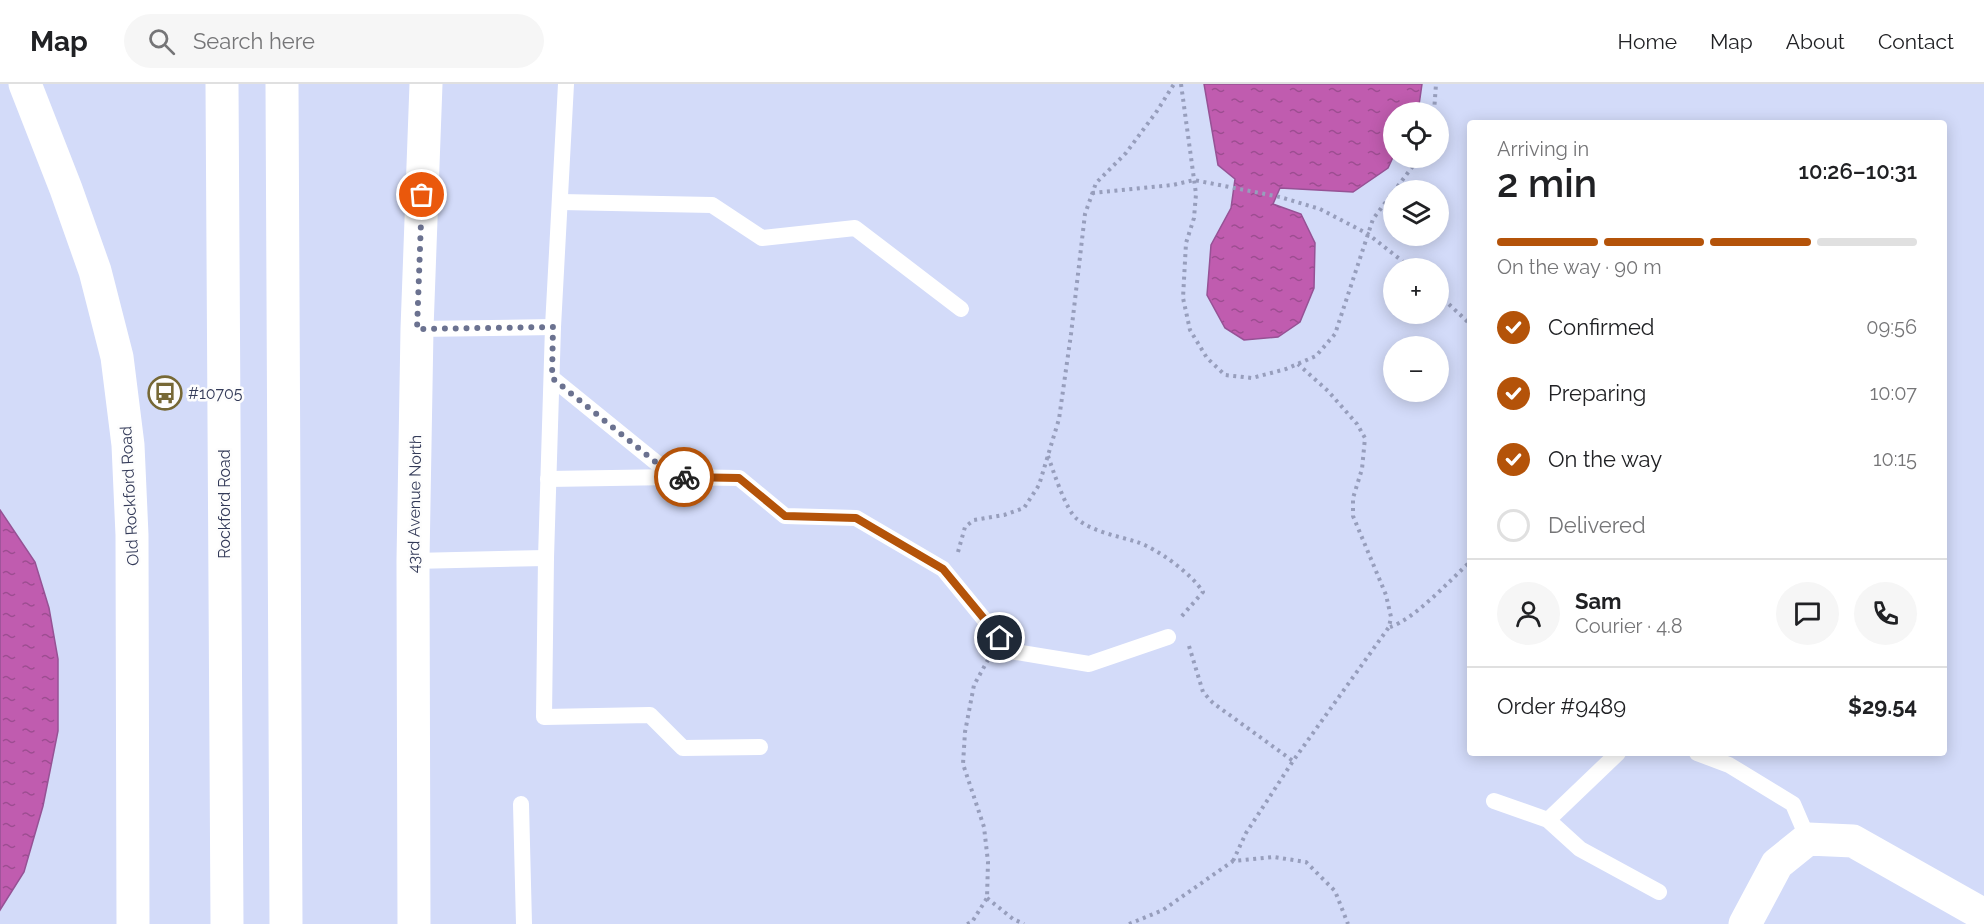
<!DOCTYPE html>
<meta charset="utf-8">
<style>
:root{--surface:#fff;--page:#f6f6f6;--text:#202124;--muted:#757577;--line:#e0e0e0;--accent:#b45309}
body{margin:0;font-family:Raleway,sans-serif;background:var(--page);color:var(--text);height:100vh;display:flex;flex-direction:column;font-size:22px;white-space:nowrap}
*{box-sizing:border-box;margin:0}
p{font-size:20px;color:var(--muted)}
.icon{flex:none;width:33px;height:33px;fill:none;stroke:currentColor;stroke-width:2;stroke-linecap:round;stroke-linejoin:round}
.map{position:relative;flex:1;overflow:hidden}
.drawer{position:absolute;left:1467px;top:36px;width:480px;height:636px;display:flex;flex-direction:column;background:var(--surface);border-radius:6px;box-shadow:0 3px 15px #0003}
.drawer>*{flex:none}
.buttons{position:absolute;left:1383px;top:18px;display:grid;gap:12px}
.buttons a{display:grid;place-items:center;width:66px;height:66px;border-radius:50%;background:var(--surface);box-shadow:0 3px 15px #0003;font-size:30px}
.pin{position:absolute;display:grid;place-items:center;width:51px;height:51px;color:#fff;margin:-26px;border:3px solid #fff;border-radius:50%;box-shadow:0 2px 6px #0007}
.courier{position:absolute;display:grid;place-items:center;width:60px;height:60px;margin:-30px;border:4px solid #b45309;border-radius:50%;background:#fff;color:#222;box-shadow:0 2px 8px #0007}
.headline em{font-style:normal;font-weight:600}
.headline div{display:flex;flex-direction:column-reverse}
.headline{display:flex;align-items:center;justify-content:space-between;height:102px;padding:0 30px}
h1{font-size:39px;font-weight:600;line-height:45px}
.bar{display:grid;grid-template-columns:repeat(4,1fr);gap:9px 6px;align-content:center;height:72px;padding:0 30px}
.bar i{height:8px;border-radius:4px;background:var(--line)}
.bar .current{background:var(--accent)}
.bar p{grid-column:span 4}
.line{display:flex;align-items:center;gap:15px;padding:0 30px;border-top:2px solid var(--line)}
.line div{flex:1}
.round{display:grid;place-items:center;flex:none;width:63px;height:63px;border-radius:32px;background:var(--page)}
ol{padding:0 30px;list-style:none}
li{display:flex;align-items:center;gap:18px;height:66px}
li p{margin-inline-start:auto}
li .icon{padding:6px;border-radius:50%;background:var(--accent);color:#fff;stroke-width:4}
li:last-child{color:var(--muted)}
li i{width:33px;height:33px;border:3px solid var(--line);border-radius:50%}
header{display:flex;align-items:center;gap:36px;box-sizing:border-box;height:84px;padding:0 30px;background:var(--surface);border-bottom:2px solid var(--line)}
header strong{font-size:28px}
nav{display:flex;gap:33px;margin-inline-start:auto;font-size:21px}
.search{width:420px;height:54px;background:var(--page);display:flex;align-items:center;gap:15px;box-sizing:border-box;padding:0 21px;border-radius:33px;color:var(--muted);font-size:22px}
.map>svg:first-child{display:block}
.water{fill:url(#water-ripples);stroke:#965295;stroke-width:1.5}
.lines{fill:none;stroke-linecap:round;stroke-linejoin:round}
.path{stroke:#979ebc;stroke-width:4;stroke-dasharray:3 4.5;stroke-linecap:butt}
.service{stroke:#fff;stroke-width:16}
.minor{stroke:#fff;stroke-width:33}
.secondary{stroke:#fff;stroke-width:33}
.done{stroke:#6b7290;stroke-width:6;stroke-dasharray:0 10.8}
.route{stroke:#b45309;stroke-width:8}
.labels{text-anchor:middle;stroke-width:5;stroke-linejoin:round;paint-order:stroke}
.poi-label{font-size:16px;fill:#333a58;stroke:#fdfdfd;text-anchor:start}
.street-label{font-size:16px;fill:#333a58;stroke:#fdfdfd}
</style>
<header>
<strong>Map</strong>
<div class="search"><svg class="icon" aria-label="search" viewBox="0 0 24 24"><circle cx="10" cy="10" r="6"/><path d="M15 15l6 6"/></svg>Search here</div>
<nav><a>Home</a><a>Map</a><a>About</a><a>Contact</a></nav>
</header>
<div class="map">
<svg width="1984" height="840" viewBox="0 0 1984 840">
<defs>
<pattern id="water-ripples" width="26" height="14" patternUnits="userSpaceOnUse" patternTransform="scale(1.5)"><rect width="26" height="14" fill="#c05caf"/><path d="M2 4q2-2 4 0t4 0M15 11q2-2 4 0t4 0" fill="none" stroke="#9d4d91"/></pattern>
</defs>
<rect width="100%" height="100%" fill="#d3dbf9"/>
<!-- water -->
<g class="water">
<polygon points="1204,0 1422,0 1418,28 1394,28 1393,73 1388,84 1353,108 1280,104 1273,120 1301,130 1315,159 1314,204 1300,238 1278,253 1244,256 1225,244 1207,211 1211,161 1231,124 1235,95 1218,81"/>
<polygon points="0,426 35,478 49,524 58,575 58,647 43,722 24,788 0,826"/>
</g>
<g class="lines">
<!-- path -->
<g class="path">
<polyline points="1181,0 1196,110 1194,134 1186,159 1183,214 1190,246 1207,274 1225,291 1252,294 1286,285 1316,272 1335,250 1373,135 1419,74"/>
<polyline points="1434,28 1436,0"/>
<polyline points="1092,109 1173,101 1194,96 1280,113 1320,125 1368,150 1411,184"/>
<polyline points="1438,210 1470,240"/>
<path d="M1048,372C1053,386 1066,427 1077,435C1093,448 1118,452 1137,458C1158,465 1192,490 1203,508L1181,533V535"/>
<polyline points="958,468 965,443 974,436 1004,431 1024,424 1039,401 1059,335 1071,250 1085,130 1096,99 1126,69 1157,27 1174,0"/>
<path d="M1390,543C1415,535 1450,496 1470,478"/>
<polyline points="1189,562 1203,608 1213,619 1293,677"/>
<polyline points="1233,777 1246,749 1293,677 1389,543 1391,533 1386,511 1353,432 1353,414 1362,385 1365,354 1357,340 1328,307 1298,280"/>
<polyline points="987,814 1013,835 1024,840"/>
<polyline points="967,840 972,838 987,814 988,778 984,743 963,680 965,648 974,601 989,574"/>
<polyline points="1129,840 1163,826 1233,777 1274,773 1306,778 1335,807 1348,840"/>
</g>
<!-- service -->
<g class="service">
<polyline points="566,0 553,243 546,474 544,633 650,631 683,664 760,663"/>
<polyline points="561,118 712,121 762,154 855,144 961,225"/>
<polyline points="417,245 553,243"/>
<polyline points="552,294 674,393 739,394 785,432 856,434 943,485 1010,567 1089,580 1168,553"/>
<polyline points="548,395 674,393"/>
<polyline points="413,477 546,474"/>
<polyline points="1697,669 1729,681 1793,720 1808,755"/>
<polyline points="1494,717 1548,736 1580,765 1659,808"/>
<polyline points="521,720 524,840"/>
<polyline points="1548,736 1618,669"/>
</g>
<!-- minor -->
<g class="minor">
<polyline points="25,0 66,105 95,187 117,273 128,361 132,451 133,840"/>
<polyline points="414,840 413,477 417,245 426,0"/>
<polyline points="1745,840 1777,780 1808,755 1853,757 1984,831"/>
</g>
<!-- secondary -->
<g class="secondary">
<polyline points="222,0 227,840"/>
<polyline points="282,0 286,840"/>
</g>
</g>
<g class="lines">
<!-- done -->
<polyline class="done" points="422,111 417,245 553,243 552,294 674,393 684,393"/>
<!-- route -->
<polyline class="route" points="684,393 739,394 785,432 856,434 943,485 1000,554"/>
</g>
<!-- icons -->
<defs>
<g id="bus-ring" transform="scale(1.725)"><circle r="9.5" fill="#fdfdfd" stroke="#766835" stroke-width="1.5"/><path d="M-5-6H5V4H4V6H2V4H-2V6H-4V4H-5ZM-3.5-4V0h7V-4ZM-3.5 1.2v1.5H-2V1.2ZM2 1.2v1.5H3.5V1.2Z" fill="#766835"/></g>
</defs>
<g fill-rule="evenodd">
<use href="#bus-ring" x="165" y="309"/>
</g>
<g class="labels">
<!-- poi labels -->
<g class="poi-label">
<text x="188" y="315">#10705</text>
</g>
<!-- street labels -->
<g class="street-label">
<text transform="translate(129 412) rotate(-93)" y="6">Old Rockford Road</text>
<text transform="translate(224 420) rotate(-90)" y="6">Rockford Road</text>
<text transform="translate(414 420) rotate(-89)" y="6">43rd Avenue North</text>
</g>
</g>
</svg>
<div class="buttons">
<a><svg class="icon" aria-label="locate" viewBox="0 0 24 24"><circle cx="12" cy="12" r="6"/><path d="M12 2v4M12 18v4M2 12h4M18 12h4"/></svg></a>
<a><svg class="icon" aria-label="layers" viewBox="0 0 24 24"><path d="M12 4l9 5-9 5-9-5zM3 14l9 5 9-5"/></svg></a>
<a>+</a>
<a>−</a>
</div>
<div class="pin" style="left:422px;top:111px;background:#ea580c"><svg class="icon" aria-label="bag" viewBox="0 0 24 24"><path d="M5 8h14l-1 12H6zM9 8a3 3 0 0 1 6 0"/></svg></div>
<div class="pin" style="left:1000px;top:554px;background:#1f2937"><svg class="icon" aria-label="home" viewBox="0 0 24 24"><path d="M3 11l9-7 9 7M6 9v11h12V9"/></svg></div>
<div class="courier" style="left:684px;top:393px"><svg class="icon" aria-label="bike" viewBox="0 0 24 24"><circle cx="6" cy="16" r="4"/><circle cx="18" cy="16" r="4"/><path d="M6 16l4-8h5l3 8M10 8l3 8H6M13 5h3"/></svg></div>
<section class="drawer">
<div class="headline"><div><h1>2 min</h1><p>Arriving in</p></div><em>10:26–10:31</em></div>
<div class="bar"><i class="current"></i><i class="current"></i><i class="current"></i><i></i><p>On the way · 90 m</p></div>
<ol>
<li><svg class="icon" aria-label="check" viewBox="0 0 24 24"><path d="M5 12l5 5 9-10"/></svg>Confirmed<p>09:56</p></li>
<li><svg class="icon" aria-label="check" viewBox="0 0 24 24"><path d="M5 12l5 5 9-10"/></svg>Preparing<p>10:07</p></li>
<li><svg class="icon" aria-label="check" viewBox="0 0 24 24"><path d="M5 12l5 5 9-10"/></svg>On the way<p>10:15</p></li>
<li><i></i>Delivered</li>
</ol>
<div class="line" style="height:108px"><a class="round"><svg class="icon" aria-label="person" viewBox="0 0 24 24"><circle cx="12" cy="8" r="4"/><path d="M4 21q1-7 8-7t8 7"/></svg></a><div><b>Sam</b><p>Courier · 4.8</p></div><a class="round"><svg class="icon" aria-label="chat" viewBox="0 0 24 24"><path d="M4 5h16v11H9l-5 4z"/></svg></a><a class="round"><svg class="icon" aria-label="phone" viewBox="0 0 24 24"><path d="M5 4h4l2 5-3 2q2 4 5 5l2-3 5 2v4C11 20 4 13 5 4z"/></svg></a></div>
<div class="line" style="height:78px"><div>Order #9489</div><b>$29.54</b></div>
</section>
</div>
